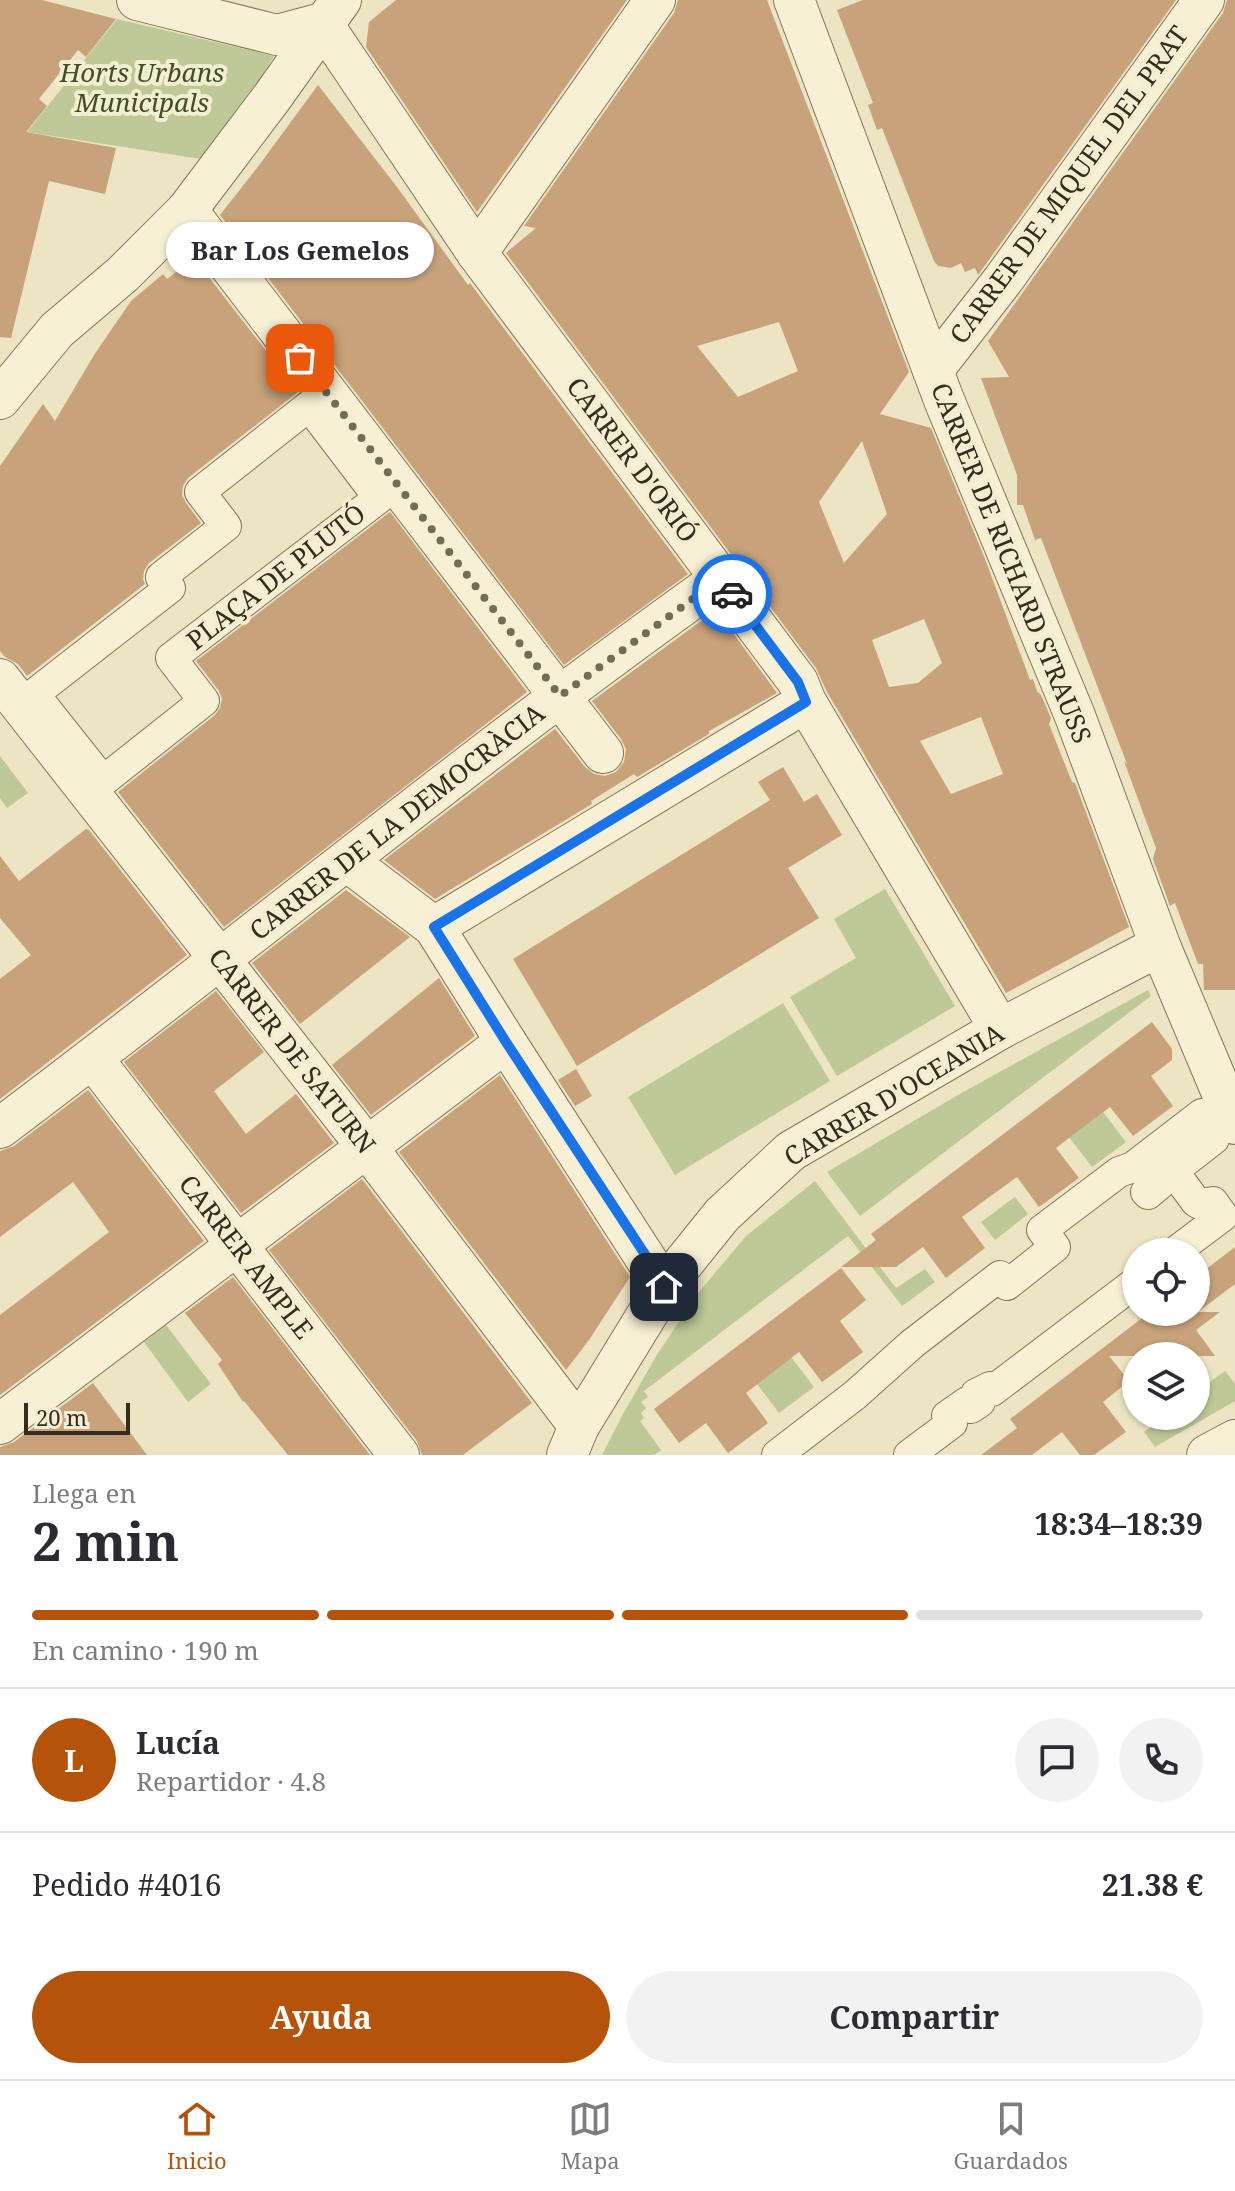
<!DOCTYPE html>
<html lang="es">
<meta charset="utf-8">
<style>
:root{--surface:#fff;--page:#f2f2f3;--text:#2b2b33;--muted:#7c7c81;--line:#e1e1e2;--accent:#b45309}
body{margin:0;font-family:"Noto Serif",serif;background:var(--page);color:var(--text);height:100vh;display:flex;flex-direction:column;font-size:30px;white-space:nowrap}
*{box-sizing:border-box;margin:0}
p{font-size:26px;color:var(--muted)}
.icon{flex:none;width:44px;height:44px;fill:none;stroke:currentColor;stroke-width:2;stroke-linecap:round;stroke-linejoin:round}
.map{position:relative;height:1455px;overflow:hidden}
.drawer{display:flex;flex-direction:column;background:var(--surface);flex:1}
.drawer>*{flex:none}
.fabs{position:absolute;left:1122px;top:1238px;display:grid;gap:16px}
.fabs a{display:grid;place-items:center;width:88px;height:88px;border-radius:50%;background:var(--surface);box-shadow:0 2px 6px #0004;font-size:40px}
.scale{position:absolute;left:24px;bottom:20px;width:106px;box-sizing:border-box;padding-left:8px;border:4px solid #352b1e;border-top:0;font-size:22px;line-height:28px;white-space:nowrap;color:#352b1e;-webkit-text-stroke:6px #f3edd1;paint-order:stroke}
.pin{position:absolute;display:grid;place-items:center;width:68px;height:68px;color:#fff;margin:-34px;border-radius:16px;box-shadow:0 4px 12px #0006}
.courier{position:absolute;display:grid;place-items:center;width:80px;height:80px;margin:-40px;border:6px solid #1a73e8;border-radius:50%;background:#fff;color:#222;box-shadow:0 2px 10px #0007}
.bubble{position:absolute;height:56px;border-radius:28px;background:var(--surface);box-shadow:0 2px 6px #0004;font-size:26px;font-weight:700;line-height:56px;text-align:center}
.headline em{font-style:normal;font-weight:700}
.headline div{display:flex;flex-direction:column-reverse}
.headline{display:flex;align-items:center;justify-content:space-between;height:136px;padding:0 32px}
h1{font-size:52px;font-weight:700;line-height:60px}
.bar{display:grid;grid-template-columns:repeat(4,1fr);gap:12px 8px;align-content:center;height:96px;padding:0 32px}
.bar i{height:10px;border-radius:6px;background:var(--line)}
.bar .on{background:var(--accent)}
.bar p{grid-column:span 4}
.line{display:flex;align-items:center;gap:20px;padding:0 32px;border-top:2px solid var(--line)}
.line div{flex:1}
.round{display:grid;place-items:center;flex:none;width:84px;height:84px;border-radius:42px;background:var(--page)}
.button{display:flex;gap:16px;margin-top:auto;padding:16px 32px}
.button a{flex:1;height:92px;border-radius:48px;background:var(--accent);color:#fff;font-size:32px;font-weight:700;line-height:92px;text-align:center}
.button a+a{background:var(--page);color:var(--text)}
.dock{display:flex;justify-content:space-around;align-items:center;height:112px;border-top:2px solid var(--line);background:var(--surface);font-size:22px;color:var(--muted)}
.dock a{display:grid;justify-items:center;gap:4px}
.dock .on{color:var(--accent)}
.map>svg:first-child{display:block}
.green{fill:#bec997}
.building{fill:#c8a27a;fill-rule:evenodd}
.lines{fill:none;stroke-linecap:round;stroke-linejoin:round}
.pedestrian-casing{stroke:#85755a;stroke-width:32}
.minor-casing{stroke:#85755a;stroke-width:42}
.pedestrian{stroke:#f7f0d5;stroke-width:30}
.minor{stroke:#f7f0d5;stroke-width:40}
.done{stroke:#756c57;stroke-width:8;stroke-dasharray:0 14.4}
.route{stroke:#1a73e8;stroke-width:10}
.labels{text-anchor:middle;stroke-width:8;stroke-linejoin:round;paint-order:stroke}
.park-label{font-size:26px;font-style:italic;fill:#415125;stroke:#f3edd1}
.street-label{font-size:26px;fill:#352b1e;stroke:#f3edd1}
</style>
<div class="map">
<svg width="1235" height="1455" viewBox="0 0 1235 1455">
<rect width="100%" height="100%" fill="#ece4c2"/>
<!-- green -->
<g class="green">
<polygon points="117,19 274,56 249,97 201,159 27,132"/>
<polygon points="0,756 28,793 7,808 0,798"/>
<polygon points="885,889 955,1006 837,1076 790,997 856,958 834,919"/>
<polygon points="1148,990 1151,996 860,1216 827,1172 958,1095"/>
<polygon points="783,1003 830,1081 675,1175 628,1097"/>
<polygon points="1103,1112 1126,1142 1092,1167 1069,1137"/>
<polygon points="815,1181 896,1288 925,1269 935,1282 902,1306 848,1236 644,1391 648,1397 641,1402 646,1408 641,1413 644,1418 640,1421 661,1450 654,1455 602,1455 623,1414 658,1353 699,1292 746,1236"/>
<polygon points="1015,1197 1028,1214 995,1240 981,1222"/>
<polygon points="166,1325 211,1384 188,1402 144,1342"/>
<polygon points="791,1357 814,1387 779,1413 757,1384"/>
<polygon points="1225,1371 1235,1384 1235,1401 1155,1447 1144,1432 1159,1421 1156,1416 1196,1416 1196,1392"/>
</g>
<!-- building -->
<g class="building">
<polygon points="0,0 42,0 116,19 86,57 78,50 39,99 47,106 26,132 116,148 105,194 49,181 11,338 0,337"/>
<polygon points="396,0 627,0 477,212 366,47 369,22"/>
<path d="M678,0H767L909,372L880,414L931,428L985,559L1030,680L1033,679L1037,691L1041,695L1051,718L1049,724L1072,782L1075,783L1129,927L1006,993L827,692L816,668L506,253L536,228L524,226L674,13ZM779,322L798,371L738,397L697,346ZM862,441L887,514L844,563L819,502ZM924,619L942,663L918,683L889,687L872,640ZM981,717L1003,774L951,794L920,741Z"/>
<polygon points="863,0 1176,0 978,275 975,268 965,272 961,263 951,268 938,266 934,261 882,128 877,130 868,105 873,103 837,10"/>
<polygon points="1227,0 1235,0 1235,990 1204,990 1203,964 1198,964 1175,903 1170,906 1153,859 1156,848 1124,761 1127,764 1041,538 1035,540 1023,505 1017,505 1017,475 981,378 1009,377 988,341 1223,13"/>
<polygon points="318,85 397,187 468,285 470,283 688,574 564,665 220,215 257,168"/>
<polygon points="194,258 298,392 188,478 183,486 182,495 186,503 201,523 149,563 144,571 143,579 145,584 27,676 18,664 5,657 0,651 0,466 43,404 55,421 94,355 131,301 163,274 167,279"/>
<polygon points="390,512 527,692 224,927 118,792 215,715 220,708 222,699 219,691 196,661"/>
<polygon points="716,610 777,693 709,731 709,734 637,777 634,774 591,801 592,804 435,899 384,860 555,729 585,767 594,774 605,776 616,772 624,762 626,749 621,739 592,701"/>
<polygon points="783,767 804,802 817,794 842,835 788,868 819,918 577,1066 513,959 770,800 758,782"/>
<polygon points="86,829 89,830 187,955 0,1099 0,979 31,955 0,918 0,856 19,881"/>
<polygon points="346,890 410,937 300,1024 252,963"/>
<polygon points="439,978 475,1036 371,1115 332,1065"/>
<polygon points="216,991 264,1052 214,1091 246,1134 296,1094 334,1143 241,1213 124,1062"/>
<polygon points="1152,1022 1172,1049 1172,1060 1151,1076 1173,1106 1133,1136 1110,1107 1086,1125 1056,1148 1079,1178 1039,1207 1017,1177 992,1195 962,1217 985,1248 946,1278 923,1247 896,1267 841,1267 876,1240 871,1234"/>
<polygon points="576,1069 592,1096 575,1106 558,1080"/>
<polygon points="500,1075 630,1277 589,1340 566,1370 399,1152"/>
<polygon points="88,1090 204,1241 0,1395 0,1315 109,1232 73,1182 0,1237 0,1151 14,1146"/>
<polygon points="362,1179 532,1403 463,1455 422,1455 417,1441 269,1250"/>
<polygon points="1235,1247 1235,1284 1198,1312 1220,1312 1196,1330 1215,1356 1109,1356 1129,1381 1103,1402 1126,1432 1094,1455 1080,1455 1062,1432 1032,1455 981,1455 1017,1428 1010,1419 1150,1312 1196,1312 1196,1277"/>
<polygon points="841,1268 866,1300 840,1321 863,1352 822,1382 799,1352 746,1393 768,1423 728,1453 706,1423 679,1443 654,1409"/>
<polygon points="233,1277 370,1455 288,1455 244,1401 243,1402 218,1364 222,1360 185,1313"/>
<polygon points="93,1383 147,1455 0,1455 0,1447 14,1442"/>
</g>
<g class="lines">
<!-- pedestrian casing -->
<g class="pedestrian-casing">
<g id="pedestrian">
<polygon points="309,406 379,498 171,658 204,701 103,781 34,694 170,588 161,577 226,526 200,492"/>
<polyline points="777,1455 855,1395 912,1344 1000,1276 1007,1285 1055,1247 1042,1230 1119,1172 1133,1167 1202,1114 1214,1139 1146,1192 1148,1194 1174,1172 1196,1202 1200,1204 1213,1202 1223,1216 1175,1252"/>
<polyline points="909,1455 952,1423 947,1416 967,1402 971,1408 980,1402 976,1394 990,1387 992,1391 1136,1282"/>
</g>
</g>
<!-- minor casing -->
<g class="minor-casing">
<g id="minor">
<polyline points="137,0 277,35 322,23"/>
<polyline points="794,0 944,400 1075,716 1161,948 1235,1124"/>
<polyline points="322,23 477,253 798,682 806,702 1000,1029"/>
<polyline points="187,210 603,753"/>
<polyline points="477,253 655,0"/>
<polyline points="933,370 1003,280 1204,0"/>
<polyline points="0,399 57,330 123,274 187,210 273,96 341,0"/>
<polyline points="0,679 353,1129 579,1426"/>
<polyline points="347,861 434,927 506,1042 664,1287"/>
<polyline points="434,927 806,702"/>
<polyline points="93,1059 399,1455"/>
<path d="M0,1128C241,947 474,754 720,579"/>
<polyline points="0,1424 506,1042"/>
<polyline points="567,1455 579,1426 664,1287 722,1215 791,1151 1000,1029 1144,954 1161,948"/>
<polyline points="1207,1455 1235,1440"/>
</g>
</g>
<!-- pedestrian -->
<use href="#pedestrian" class="pedestrian"/>
<!-- minor -->
<use href="#minor" class="minor"/>
</g>
<g class="lines">
<!-- done -->
<polyline class="done" points="300,358 560,696 720,579 732,594"/>
<!-- route -->
<polyline class="route" points="664,1287 648,1259 506,1042 434,927 806,702 798,682 732,594"/>
</g>
<g class="labels">
<!-- park labels -->
<g class="park-label">
<text x="142" y="82">Horts Urbans<tspan x="142" dy="30">Municipals</tspan></text>
</g>
<!-- street labels -->
<g class="street-label">
<text transform="translate(1069 185) rotate(-54)" y="9">CARRER DE MIQUEL DEL PRAT</text>
<text transform="translate(632 460) rotate(53)" y="9">CARRER D'ORIÓ</text>
<text transform="translate(1011 563) rotate(68)" y="9">CARRER DE RICHARD STRAUSS</text>
<text transform="translate(276 577) rotate(-38)" y="9">PLAÇA DE PLUTÓ</text>
<text transform="translate(397 822) rotate(-38)" y="9">CARRER DE LA DEMOCRÀCIA</text>
<text transform="translate(292 1051) rotate(52)" y="9">CARRER DE SATURN</text>
<text transform="translate(894 1095) rotate(-31)" y="9">CARRER D'OCEANIA</text>
<text transform="translate(246 1257) rotate(52)" y="9">CARRER AMPLE</text>
</g>
</g>
</svg>
<div class="fabs">
<a><svg class="icon" aria-label="locate" viewBox="0 0 24 24"><circle cx="12" cy="12" r="6"/><path d="M12 2v4M12 18v4M2 12h4M18 12h4"/></svg></a>
<a><svg class="icon" aria-label="layers" viewBox="0 0 24 24"><path d="M12 4l9 5-9 5-9-5zM3 14l9 5 9-5"/></svg></a>
</div>
<div class="scale">20 m</div>
<div class="pin" style="left:300px;top:358px;background:#ea580c"><svg class="icon" aria-label="bag" viewBox="0 0 24 24"><path d="M5 8h14l-1 12H6zM9 8a3 3 0 0 1 6 0"/></svg></div>
<div class="pin" style="left:664px;top:1287px;background:#1f2937"><svg class="icon" aria-label="home" viewBox="0 0 24 24"><path d="M3 11l9-7 9 7M6 9v11h12V9"/></svg></div>
<div class="courier" style="left:732px;top:594px"><svg class="icon" aria-label="car" viewBox="0 0 24 24"><path d="M5 17H2v-5l4-1 3-4h7l3 4 3 1v5h-3M9 17h6M6 11h13"/><circle cx="7" cy="17" r="2"/><circle cx="17" cy="17" r="2"/></svg></div>
<div class="bubble" style="left:166px;top:222px;width:268px">Bar Los Gemelos</div>
</div>
<section class="drawer">
<div class="headline"><div><h1>2 min</h1><p>Llega en</p></div><em>18:34–18:39</em></div>
<div class="bar"><i class="on"></i><i class="on"></i><i class="on"></i><i></i><p>En camino · 190 m</p></div>
<div class="line" style="height:144px"><b class="round" style="background:var(--accent);color:#fff">L</b><div><b>Lucía</b><p>Repartidor · 4.8</p></div><a class="round"><svg class="icon" aria-label="chat" viewBox="0 0 24 24"><path d="M4 5h16v11H9l-5 4z"/></svg></a><a class="round"><svg class="icon" aria-label="phone" viewBox="0 0 24 24"><path d="M5 4h4l2 5-3 2q2 4 5 5l2-3 5 2v4C11 20 4 13 5 4z"/></svg></a></div>
<div class="line" style="height:104px"><div>Pedido #4016</div><b>21.38 €</b></div>
<div class="button"><a>Ayuda</a><a>Compartir</a></div>
</section>
<nav class="dock">
<a class="on"><svg class="icon" aria-label="home" viewBox="0 0 24 24"><path d="M3 11l9-7 9 7M6 9v11h12V9"/></svg>Inicio</a>
<a><svg class="icon" aria-label="map" viewBox="0 0 24 24"><path d="M3 6l6-2 6 2 6-2v14l-6 2-6-2-6 2zM9 4v14M15 6v14"/></svg>Mapa</a>
<a><svg class="icon" aria-label="saved" viewBox="0 0 24 24"><path d="M7 4h10v16l-5-4-5 4z"/></svg>Guardados</a>
</nav>
